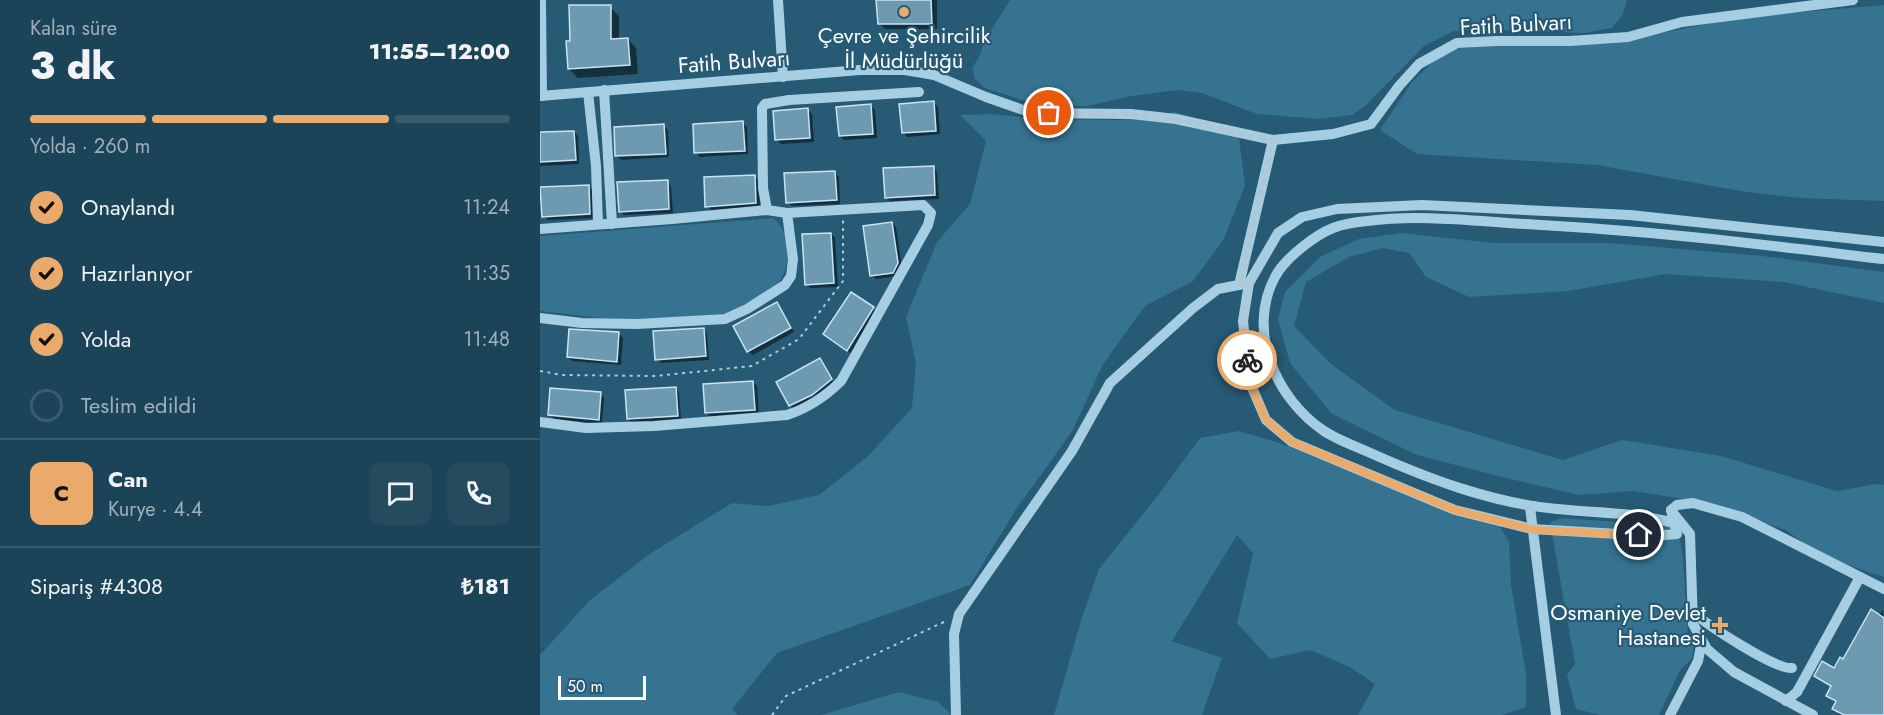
<!DOCTYPE html>
<html lang="tr">
<meta charset="utf-8">
<style>
:root{--surface:#1c4458;--page:#254b5e;--text:#f1f3f6;--muted:#a0b0ba;--line:#3a5c6e;--accent:#eaaa6c}
body{margin:0;font-family:Jost,sans-serif;background:var(--page);color:var(--text);height:100vh;display:flex;flex-direction:column;font-size:22px;white-space:nowrap}
*{box-sizing:border-box;margin:0}
p{font-size:20px;color:var(--muted)}
.icon{flex:none;width:33px;height:33px;fill:none;stroke:currentColor;stroke-width:2;stroke-linecap:round;stroke-linejoin:round}
.map{position:relative;flex:1;overflow:hidden}
.sheet{display:flex;flex-direction:column;background:var(--surface);width:540px}
.sheet>*{flex:none}
.scale{position:absolute;left:18px;bottom:15px;width:88px;box-sizing:border-box;padding-left:6px;border:3px solid #fff;border-top:0;font-size:16px;line-height:21px;white-space:nowrap;color:#fff;-webkit-text-stroke:4px #265a75;paint-order:stroke}
.pin{position:absolute;display:grid;place-items:center;width:51px;height:51px;color:#fff;margin:-26px;border:3px solid #fff;border-radius:50%;box-shadow:0 2px 6px #0007}
.courier{position:absolute;display:grid;place-items:center;width:60px;height:60px;margin:-30px;border:4px solid #eaaa6c;border-radius:50%;background:#fff;color:#222;box-shadow:0 2px 8px #0007}
.summary em{font-style:normal;font-weight:800}
.summary div{display:flex;flex-direction:column-reverse}
.summary{display:flex;align-items:center;justify-content:space-between;height:102px;padding:0 30px}
h1{font-size:39px;font-weight:800;line-height:45px}
.bar{display:grid;grid-template-columns:repeat(4,1fr);gap:9px 6px;align-content:center;height:72px;padding:0 30px}
.bar i{height:8px;border-radius:4px;background:var(--line)}
.bar .on{background:var(--accent)}
.bar p{grid-column:span 4}
.line{display:flex;align-items:center;gap:15px;padding:0 30px;border-top:2px solid var(--line)}
.line div{flex:1}
.round{display:grid;place-items:center;flex:none;width:63px;height:63px;border-radius:12px;background:var(--page)}
ol{padding:0 30px;list-style:none}
li{display:flex;align-items:center;gap:18px;height:66px}
li p{margin-inline-start:auto}
li .icon{padding:6px;border-radius:50%;background:var(--accent);color:#111;stroke-width:4}
li:last-child{color:var(--muted)}
li i{width:33px;height:33px;border:3px solid var(--line);border-radius:50%}
main{display:flex;flex:1;min-height:0}
.map>svg:first-child{display:block}
.green{fill:#367391}
.shadow{fill:#0007}
.building{fill:#6e9ab1;stroke:#c8e4f2;stroke-width:1.5}
.lines{fill:none;stroke-linecap:round;stroke-linejoin:round}
.path{stroke:#a6cee2;stroke-width:2;stroke-dasharray:3 4.5;stroke-linecap:butt}
.minor{stroke:#a6cee2;stroke-width:10}
.done{stroke:#b3c5cf;stroke-width:6;stroke-dasharray:0 10.8}
.route{stroke:#eaaa6c;stroke-width:8}
.poi-dot{fill:#eaaa6c;stroke:#265a75;stroke-width:2}
.labels{text-anchor:middle;stroke-width:4.5;stroke-linejoin:round;paint-order:stroke}
.street-label{font-size:22px;fill:#fff;stroke:#265a75}
.poi-label{font-size:22px;fill:#fff;stroke:#265a75}
</style>
<main>
<section class="sheet">
<div class="summary"><div><h1>3 dk</h1><p>Kalan süre</p></div><em>11:55–12:00</em></div>
<div class="bar"><i class="on"></i><i class="on"></i><i class="on"></i><i></i><p>Yolda · 260 m</p></div>
<ol>
<li><svg class="icon" aria-label="check" viewBox="0 0 24 24"><path d="M5 12l5 5 9-10"/></svg>Onaylandı<p>11:24</p></li>
<li><svg class="icon" aria-label="check" viewBox="0 0 24 24"><path d="M5 12l5 5 9-10"/></svg>Hazırlanıyor<p>11:35</p></li>
<li><svg class="icon" aria-label="check" viewBox="0 0 24 24"><path d="M5 12l5 5 9-10"/></svg>Yolda<p>11:48</p></li>
<li><i></i>Teslim edildi</li>
</ol>
<div class="line" style="height:108px"><b class="round" style="background:var(--accent);color:#111">C</b><div><b>Can</b><p>Kurye · 4.4</p></div><a class="round"><svg class="icon" aria-label="chat" viewBox="0 0 24 24"><path d="M4 5h16v11H9l-5 4z"/></svg></a><a class="round"><svg class="icon" aria-label="phone" viewBox="0 0 24 24"><path d="M5 4h4l2 5-3 2q2 4 5 5l2-3 5 2v4C11 20 4 13 5 4z"/></svg></a></div>
<div class="line" style="height:78px"><div>Sipariş #4308</div><b>₺181</b></div>
</section>
<div class="map">
<svg width="1344" height="715" viewBox="0 0 1344 715">
<rect width="100%" height="100%" fill="#265a75"/>
<!-- green -->
<g class="green">
<polygon points="470,0 1087,0 1083,14 1072,28 1043,33 940,29 914,31 884,46 825,106 812,115 779,119 717,114 662,93 637,90 591,96 548,106 517,106 485,101 445,88 435,79 432,68 439,57 445,40"/>
<polygon points="1344,5 1344,201 1260,198 1200,191 1057,165 877,154 840,130 872,82 905,50 1004,39 1086,40 1202,17"/>
<polygon points="635,112 698,131 705,185 684,239 653,281 605,306 563,364 533,430 475,511 430,585 237,653 192,709 198,715 0,715 0,655 50,600 111,553 192,503 228,506 279,495 327,457 372,408 376,364 366,317 397,242 430,204 446,141 420,115 452,114 500,119 579,120"/>
<path d="M233,218C254,236 251,263 238,285L189,313L108,320L59,318L0,311V236Z"/>
<polygon points="861,233 954,243 1072,243 1222,256 1344,272 1344,303 1243,282 1126,274 1028,291 929,297 886,277 869,253 843,248 809,257 766,282 754,326 791,364 855,410 1023,460 1082,440 1181,456 1297,491 1336,484 1344,485 1344,577 1281,556 1246,530 1151,500 1092,491 1039,495 962,477 877,455 792,414 750,363 738,319 745,292 780,257 819,239"/>
<polygon points="698,431 740,443 814,473 956,521 969,541 971,585 986,674 986,707 962,715 818,715 835,684 808,666 770,650 730,659 697,623 713,553 697,535 632,641 682,658 662,715 514,715 542,617 559,569 619,494 660,438"/>
<polygon points="1021,518 1123,525 1138,530 1143,557 1148,635 1154,646 1152,658 1139,672 1119,715 1060,715 1036,709 1027,675 1035,664 1010,522"/>
<polygon points="359,692 398,702 412,715 281,715"/>
</g>
<!-- shadow -->
<g class="shadow">
<polygon points="338,0 397,0 397,29 345,29 339,23"/>
<polygon points="70,7 79,16 79,40 88,39 96,48 98,74 38,78 29,69"/>
<polygon points="394,103 398,107 400,134 367,137 363,132"/>
<polygon points="330,106 335,110 337,138 304,140 300,136"/>
<polygon points="267,110 272,114 274,142 241,144 237,140"/>
<polygon points="203,123 207,127 208,154 160,157 156,152"/>
<polygon points="123,126 128,130 129,157 81,160 77,156"/>
<polygon points="34,132 38,136 39,164 0,166 0,134"/>
<polygon points="393,167 397,172 399,199 350,201 346,197"/>
<polygon points="294,172 299,177 300,204 252,206 247,202"/>
<polygon points="214,176 218,180 220,207 171,210 167,206"/>
<polygon points="127,181 131,186 133,213 84,215 80,211"/>
<polygon points="49,186 53,191 54,218 8,220 3,216"/>
<polygon points="352,223 356,227 362,268 357,276 336,279 332,275"/>
<polygon points="291,234 295,238 298,287 270,288 266,284"/>
<polygon points="237,304 254,332 213,355 208,351"/>
<polygon points="333,308 337,312 312,354 289,338"/>
<polygon points="163,329 167,334 169,360 121,363 117,359"/>
<polygon points="79,334 83,338 81,365 32,361 28,357"/>
<polygon points="280,360 295,384 255,410 250,405"/>
<polygon points="213,382 217,386 219,414 171,417 166,413"/>
<polygon points="135,388 139,393 141,420 93,423 88,419"/>
<polygon points="60,394 64,398 62,424 14,419 10,415"/>
<polygon points="1343,610 1344,715 1300,715 1294,708 1297,704 1288,695 1292,688 1276,676 1295,670"/>
</g>
<!-- building -->
<g class="building">
<polygon points="336,0 391,0 392,24 338,24"/>
<polygon points="29,5 71,5 71,39 88,38 90,65 28,69 26,41 30,41"/>
<polygon points="394,101 396,131 362,133 359,104"/>
<polygon points="331,104 333,134 299,136 296,107"/>
<polygon points="268,108 270,138 235,140 233,111"/>
<polygon points="203,121 205,151 154,153 153,124"/>
<polygon points="124,124 126,154 75,156 74,127"/>
<polygon points="34,131 36,160 0,162 0,132"/>
<polygon points="394,166 395,195 345,198 343,168"/>
<polygon points="295,171 297,200 246,203 244,173"/>
<polygon points="215,175 216,203 165,207 164,177"/>
<polygon points="128,180 129,209 79,212 77,182"/>
<polygon points="49,185 50,214 2,217 0,187"/>
<polygon points="352,222 358,263 353,273 330,276 323,226"/>
<polygon points="291,233 294,283 265,285 262,234"/>
<polygon points="311,292 334,307 307,351 283,334"/>
<polygon points="237,302 251,328 207,352 193,326"/>
<polygon points="164,328 166,356 115,360 113,331"/>
<polygon points="29,329 79,332 77,362 27,357"/>
<polygon points="280,358 292,379 272,395 249,406 236,382"/>
<polygon points="213,381 215,410 165,413 163,384"/>
<polygon points="136,387 138,416 87,419 85,390"/>
<polygon points="10,388 61,392 59,420 8,415"/>
<polygon points="1331,609 1344,618 1344,715 1304,715 1292,709 1296,701 1286,696 1291,686 1274,676 1282,661 1294,668 1300,657 1303,659"/>
</g>
<g class="lines">
<!-- path -->
<g class="path">
<polyline points="0,371 22,375 116,376 212,366 259,339 303,281 303,219"/>
<polyline points="232,715 246,696 406,621"/>
</g>
<!-- minor -->
<g class="minor">
<polyline points="1,0 2,96"/>
<polyline points="238,0 243,77"/>
<polyline points="64,90 72,224"/>
<polyline points="48,92 56,166 58,224"/>
<polyline points="0,96 320,70 365,70 394,75 446,97 492,113 591,114 636,119 733,140 793,134 831,124 859,86 879,64 917,43 956,41 1030,41 1088,37 1142,22 1313,0"/>
<polyline points="227,210 223,188 222,108 225,104 249,100 379,92"/>
<path d="M0,229L132,219L227,210L247,213L383,205L391,213L388,225L301,381C285,397 268,408 247,415L114,426L46,428L0,422"/>
<polyline points="699,285 733,140"/>
<polyline points="0,318 42,323 97,324 185,319 207,309 245,285 251,276 253,259 247,213"/>
<polyline points="994,506 990,507 1016,715"/>
<polyline points="1131,510 1137,534 1113,536 992,529 915,510 752,442 726,420 710,383 703,321 709,283 738,233 762,217 797,209 882,205 1090,215 1344,242"/>
<polyline points="1131,510 1137,505 1153,503 1202,517 1344,589"/>
<polyline points="1133,513 1150,534 1153,624 1167,649 1194,672 1273,715"/>
<path d="M1132,517L1133,523C1095,512 1056,513 1017,509C951,503 886,478 826,451C812,445 796,439 784,431C736,399 706,331 735,277C744,259 775,235 793,228C803,224 817,222 827,221C880,214 934,221 986,224C1075,229 1163,237 1250,248C1282,251 1313,256 1344,259"/>
<path d="M1152,611C1165,624 1236,670 1252,668"/>
<polyline points="1246,701 1257,692 1320,577"/>
<polyline points="416,715 414,634 419,614 532,451 570,383 653,308 678,289 709,283"/>
<polyline points="1130,715 1158,661 1162,641"/>
</g>
</g>
<g class="lines">
<!-- done -->
<polyline class="done" points="509,113 591,114 636,119 733,140 699,285 709,283 703,321 707,360"/>
<!-- route -->
<polyline class="route" points="707,360 710,383 726,420 752,442 915,510 995,530 1099,535"/>
</g>
<!-- markers -->
<g class="poi-dot">
<circle cx="364" cy="12" r="6"/>
<path d="M1177 616h6v6h6v6h-6v6h-6v-6h-6v-6h6z"/>
</g>
<g class="labels">
<!-- street labels -->
<g class="street-label">
<text transform="translate(976 24) rotate(-3)" y="8">Fatih Bulvarı</text>
<text transform="translate(194 61) rotate(-4)" y="8">Fatih Bulvarı</text>
</g>
<!-- poi labels -->
<g class="poi-label">
<text x="364" y="43">Çevre ve Şehircilik<tspan x="364" dy="25">İl Müdürlüğü</tspan></text>
<text x="1166" y="620" text-anchor="end">Osmaniye Devlet<tspan x="1166" dy="25">Hastanesi</tspan></text>
</g>
</g>
</svg>
<div class="scale">50 m</div>
<div class="pin" style="left:509px;top:113px;background:#ea580c"><svg class="icon" aria-label="bag" viewBox="0 0 24 24"><path d="M5 8h14l-1 12H6zM9 8a3 3 0 0 1 6 0"/></svg></div>
<div class="pin" style="left:1099px;top:535px;background:#1f2937"><svg class="icon" aria-label="home" viewBox="0 0 24 24"><path d="M3 11l9-7 9 7M6 9v11h12V9"/></svg></div>
<div class="courier" style="left:707px;top:360px"><svg class="icon" aria-label="bike" viewBox="0 0 24 24"><circle cx="6" cy="16" r="4"/><circle cx="18" cy="16" r="4"/><path d="M6 16l4-8h5l3 8M10 8l3 8H6M13 5h3"/></svg></div>
</div>
</main>
